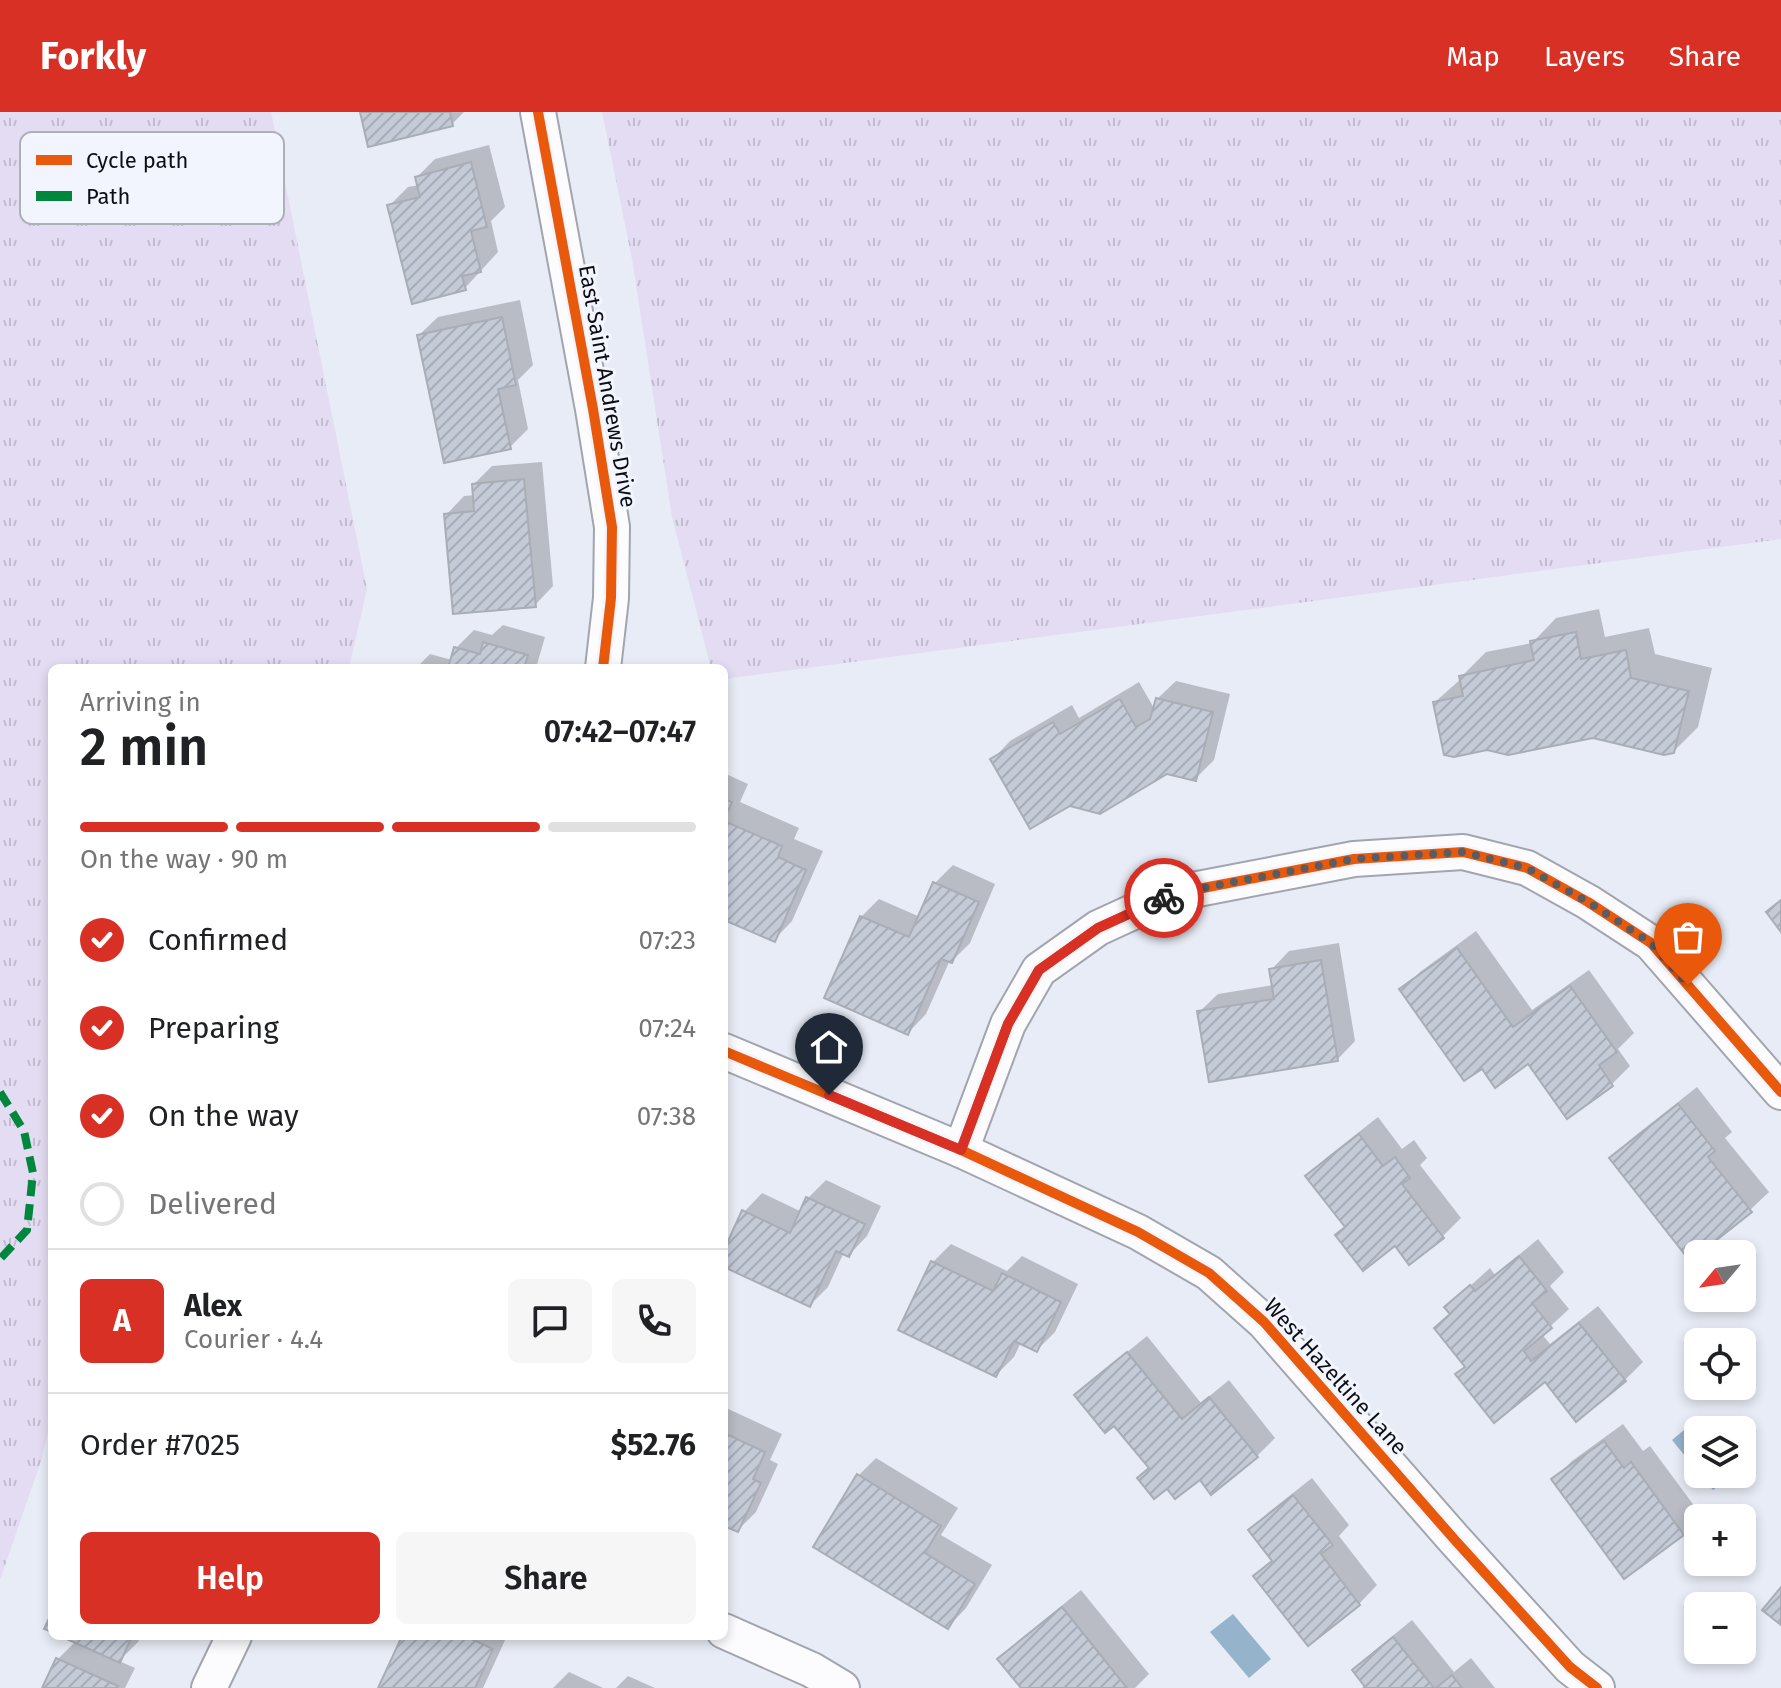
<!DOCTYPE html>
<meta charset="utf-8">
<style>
:root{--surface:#fff;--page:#f6f6f6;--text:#202124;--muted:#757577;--line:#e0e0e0;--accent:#d93025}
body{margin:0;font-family:"Fira Sans",sans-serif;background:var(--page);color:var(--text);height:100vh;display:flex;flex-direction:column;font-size:30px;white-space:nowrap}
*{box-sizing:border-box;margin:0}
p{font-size:26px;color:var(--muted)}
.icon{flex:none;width:44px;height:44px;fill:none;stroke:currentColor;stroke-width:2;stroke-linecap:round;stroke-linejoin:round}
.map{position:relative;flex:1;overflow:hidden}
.drawer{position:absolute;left:48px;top:552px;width:680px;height:976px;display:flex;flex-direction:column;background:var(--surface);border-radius:12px;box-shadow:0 4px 12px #0003}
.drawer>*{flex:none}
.needle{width:52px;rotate:241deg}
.controls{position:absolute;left:1684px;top:1128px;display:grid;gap:16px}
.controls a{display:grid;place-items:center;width:72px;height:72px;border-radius:12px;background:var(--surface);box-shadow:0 4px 12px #0003;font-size:40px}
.pin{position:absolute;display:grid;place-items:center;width:68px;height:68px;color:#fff;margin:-82px -34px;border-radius:50% 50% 50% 0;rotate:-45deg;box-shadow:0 0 8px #0007}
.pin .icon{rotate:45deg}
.courier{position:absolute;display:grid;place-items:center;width:80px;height:80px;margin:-40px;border:6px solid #d93025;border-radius:50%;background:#fff;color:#222;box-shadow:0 2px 10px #0007}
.head em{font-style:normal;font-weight:600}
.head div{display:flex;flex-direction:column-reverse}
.head{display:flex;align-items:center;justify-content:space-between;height:136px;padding:0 32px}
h1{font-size:52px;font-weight:600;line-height:60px}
.bar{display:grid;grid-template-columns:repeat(4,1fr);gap:12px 8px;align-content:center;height:96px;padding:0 32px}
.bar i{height:10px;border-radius:6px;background:var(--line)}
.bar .current{background:var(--accent)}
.bar p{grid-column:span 4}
.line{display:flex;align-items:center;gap:20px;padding:0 32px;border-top:2px solid var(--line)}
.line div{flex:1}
.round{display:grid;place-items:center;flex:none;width:84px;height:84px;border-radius:12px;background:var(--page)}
ol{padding:0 32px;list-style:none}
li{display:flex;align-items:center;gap:24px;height:88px}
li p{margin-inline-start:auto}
li .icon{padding:8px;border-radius:50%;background:var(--accent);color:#fff;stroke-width:4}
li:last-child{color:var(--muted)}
li i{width:44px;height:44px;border:4px solid var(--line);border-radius:50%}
.primary-button{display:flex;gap:16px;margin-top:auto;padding:16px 32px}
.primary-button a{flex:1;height:92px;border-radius:12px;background:var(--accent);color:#fff;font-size:32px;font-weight:600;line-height:92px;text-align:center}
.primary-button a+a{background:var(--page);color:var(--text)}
header{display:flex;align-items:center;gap:48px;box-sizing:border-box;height:112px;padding:0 40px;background:var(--accent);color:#fff}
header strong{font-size:38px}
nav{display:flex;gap:44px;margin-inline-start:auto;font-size:28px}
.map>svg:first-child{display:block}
.grass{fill:url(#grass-tufts)}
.water{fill:#95b3ca}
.shadow{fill:#0003}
.building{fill:url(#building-hatch);stroke:#a9adb5;stroke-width:2}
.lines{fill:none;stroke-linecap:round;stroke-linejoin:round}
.minor-casing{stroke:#a2a5ad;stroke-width:38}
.minor{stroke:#fcfcfe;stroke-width:34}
.quiet{stroke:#00873e;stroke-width:8;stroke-dasharray:16 8;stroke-linecap:butt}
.cycleway-casing{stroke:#f3f5fe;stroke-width:15}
.cycleway{stroke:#e8590c;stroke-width:10}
.done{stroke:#595c63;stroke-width:8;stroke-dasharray:0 14.4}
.route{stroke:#d93025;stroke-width:10}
.labels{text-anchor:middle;stroke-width:6;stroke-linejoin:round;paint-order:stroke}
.street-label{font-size:22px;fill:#0c0e14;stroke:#f3f5fe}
.key{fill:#f3f5fe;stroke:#aeb0b8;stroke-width:2}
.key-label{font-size:22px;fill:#0c0e14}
</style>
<header>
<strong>Forkly</strong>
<nav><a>Map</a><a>Layers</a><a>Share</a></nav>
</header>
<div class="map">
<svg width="1781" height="1576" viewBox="0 0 1781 1576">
<defs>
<pattern id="grass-tufts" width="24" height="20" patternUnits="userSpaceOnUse" patternTransform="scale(2)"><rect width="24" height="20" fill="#e4dcf2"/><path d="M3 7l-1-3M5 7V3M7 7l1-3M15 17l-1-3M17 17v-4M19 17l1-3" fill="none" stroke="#c2bccf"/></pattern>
<pattern id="building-hatch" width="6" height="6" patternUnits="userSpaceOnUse" patternTransform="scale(2)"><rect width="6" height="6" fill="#c4cbd7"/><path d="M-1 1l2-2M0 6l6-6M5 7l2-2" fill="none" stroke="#a7adb8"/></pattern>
</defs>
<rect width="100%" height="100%" fill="#e8ecf6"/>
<!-- grass -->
<g class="grass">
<polygon points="0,0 271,0 367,477 349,556 52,556 52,1306 41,1349 0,1468"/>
<polygon points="602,0 1781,0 1781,427 724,567 724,556 711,556 672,405 632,147"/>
</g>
<!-- water -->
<g class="water">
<polygon points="1696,1308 1705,1318 1698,1318 1698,1360 1672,1328"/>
<polygon points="1700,1362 1732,1362 1713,1378"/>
<polygon points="1233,1502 1271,1547 1249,1566 1210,1520"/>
</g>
<!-- shadow -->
<g class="shadow">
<polygon points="362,0 464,0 452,12"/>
<polygon points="489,33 505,95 491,109 498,140 465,176 389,94 408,75 419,73 417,65 435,47"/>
<polygon points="520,188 533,253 518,268 528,317 510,335 419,223 438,205"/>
<polygon points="542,350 553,474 535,493 446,403 464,384 475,383 474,372 492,354"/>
<polygon points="1599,497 1605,525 1649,516 1655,542 1712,556 1698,615 1674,639 1435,590 1462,566 1462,564 1486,540 1532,531 1556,506"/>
<polygon points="503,513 545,525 536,556 416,556 430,542 452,548 456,536 474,518 492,523"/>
<polygon points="1176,569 1230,582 1214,648 1195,667 1167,659 992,648 1010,629 1072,593 1079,606 1139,570 1155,598 1157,587"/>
<polygon points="724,661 748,672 740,690 799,716 794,727 823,739 792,809 774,828 724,806"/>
<polygon points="953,753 995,772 970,831 952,849 950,848 926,902 908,921 861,805 879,787 920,805 935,771"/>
<polygon points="1476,819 1532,898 1589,858 1634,921 1618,937 1630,954 1612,972 1568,1004 1528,949 1482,954 1402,878 1420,860"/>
<polygon points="1339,831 1355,929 1337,948 1199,900 1218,882 1273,873 1271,858 1289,839"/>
<polygon points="1697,975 1732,1020 1725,1026 1769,1080 1750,1098 1611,1047 1630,1028"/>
<polygon points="1378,1005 1402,1037 1414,1028 1427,1046 1420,1053 1461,1106 1443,1124 1410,1151 1395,1132 1347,1114 1308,1064 1326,1046"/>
<polygon points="826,1068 881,1094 867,1124 849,1143 844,1140 828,1175 810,1193 724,1153 724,1143 744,1100 762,1081 802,1100 808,1086"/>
<polygon points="1538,1127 1564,1160 1550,1174 1569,1197 1542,1222 1550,1232 1598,1194 1643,1250 1625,1268 1545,1267 1467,1254 1452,1201 1447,1195 1490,1156 1495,1163"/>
<polygon points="951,1132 1007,1159 1022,1144 1078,1172 1055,1220 1037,1238 1021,1230 1014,1245 996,1263 933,1150"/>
<polygon points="1147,1224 1201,1291 1229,1268 1275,1326 1257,1344 1212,1380 1200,1365 1151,1355 1115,1311 1077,1284 1095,1266"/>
<polygon points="724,1295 782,1322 770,1348 778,1352 756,1400 738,1418 724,1412"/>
<polygon points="1623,1312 1643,1339 1650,1334 1701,1403 1683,1421 1554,1367 1572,1349"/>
<polygon points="876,1346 958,1396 941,1423 992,1453 966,1496 948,1515 858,1364"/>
<polygon points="1312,1366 1349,1413 1339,1424 1377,1473 1359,1492 1308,1531 1256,1464 1273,1447 1251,1418 1269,1400"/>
<polygon points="1081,1478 1149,1562 1135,1576 1023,1576 1000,1547 1018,1529"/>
<polygon points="1412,1508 1454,1560 1471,1546 1495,1576 1365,1576 1367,1574 1355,1559 1373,1540"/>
<polygon points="65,1524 141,1524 138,1530 119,1549 135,1556 125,1576 44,1576 58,1547 76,1529"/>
<polygon points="404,1524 507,1524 483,1576 381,1576"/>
<polygon points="569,1560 603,1576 553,1576"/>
<polygon points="628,1564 655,1576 616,1576"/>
</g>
<!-- building -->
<g class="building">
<polygon points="360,0 450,0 453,14 368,35"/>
<polygon points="471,50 487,115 471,119 481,160 462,164 466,178 412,192 387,93 420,85 415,65"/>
<polygon points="502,205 516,273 498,277 511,337 444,351 417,223"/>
<polygon points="524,367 536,495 453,502 444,402 474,399 472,372"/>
<polygon points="1576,520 1581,547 1626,538 1631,566 1689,579 1674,641 1664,643 1593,626 1508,643 1487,638 1454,645 1444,643 1433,590 1463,584 1459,564 1534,548 1530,529"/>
<polygon points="483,530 528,543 524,556 448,556 454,535 480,542"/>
<polygon points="1156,586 1213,600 1196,669 1167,662 1100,702 1070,694 1030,717 990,647 1053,610 1060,622 1120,587 1136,615 1150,607"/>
<polygon points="724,687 732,690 724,708"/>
<polygon points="724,709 782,734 778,745 806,758 775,830 724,808"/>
<polygon points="933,770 979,790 952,851 941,847 908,923 824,886 860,804 909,825"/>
<polygon points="1781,788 1781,820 1766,800"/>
<polygon points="1457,836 1513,915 1570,874 1617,940 1599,953 1613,974 1567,1007 1528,952 1495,976 1482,957 1464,969 1399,877"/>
<polygon points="1321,848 1338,949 1209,970 1197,899 1274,887 1269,857"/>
<polygon points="1678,992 1715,1039 1708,1045 1752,1100 1690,1149 1609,1046"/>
<polygon points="1359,1022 1383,1054 1395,1045 1410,1066 1402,1072 1444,1126 1409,1153 1395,1134 1363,1159 1335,1123 1345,1115 1305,1064"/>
<polygon points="806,1085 865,1112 849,1145 836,1139 810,1195 724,1155 724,1138 742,1098 790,1121"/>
<polygon points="1519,1144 1547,1179 1532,1191 1552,1216 1524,1239 1531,1249 1579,1211 1626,1269 1576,1310 1545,1270 1494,1311 1455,1262 1465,1255 1434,1216 1450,1202 1444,1195 1470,1173 1475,1179"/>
<polygon points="931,1149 993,1179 1002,1161 1061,1190 1037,1240 1014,1229 996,1265 898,1218"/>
<polygon points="1127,1240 1182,1307 1209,1285 1258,1345 1211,1383 1200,1368 1175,1387 1167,1377 1154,1387 1137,1366 1149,1356 1114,1314 1105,1321 1074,1283"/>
<polygon points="724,1321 765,1340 753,1367 761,1371 738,1420 724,1414"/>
<polygon points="1604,1329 1624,1356 1631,1350 1684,1423 1624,1467 1551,1367"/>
<polygon points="857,1362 941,1414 925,1441 975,1472 948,1517 813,1435"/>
<polygon points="1293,1383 1333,1433 1321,1442 1360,1493 1308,1534 1253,1464 1272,1449 1248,1418"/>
<polygon points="1781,1475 1781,1513 1762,1498"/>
<polygon points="1062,1495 1127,1576 1021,1576 997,1547"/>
<polygon points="52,1500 52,1520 44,1517"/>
<polygon points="60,1524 132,1524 120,1551"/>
<polygon points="402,1524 427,1525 427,1524 465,1524 493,1537 475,1576 378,1576"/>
<polygon points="1393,1525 1434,1576 1363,1576 1365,1575 1352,1558"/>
<polygon points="56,1546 118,1574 117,1576 42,1576"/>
<polygon points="1452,1563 1462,1576 1436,1576"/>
</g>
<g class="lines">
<!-- minor casing -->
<g class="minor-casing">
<g id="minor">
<polyline points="538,0 593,297 612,415 611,486 603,556"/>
<polyline points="724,939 961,1038 1138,1120 1209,1161 1264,1210 1454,1427 1570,1555 1597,1576"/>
<polyline points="961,1038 1008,912 1039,858 1098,816 1172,782 1354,747 1463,740 1527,756 1588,790 1651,831 1781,980"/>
<polyline points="724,1519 812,1558 842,1576"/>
<polyline points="209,1576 234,1524"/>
</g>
</g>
<!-- minor -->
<use href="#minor" class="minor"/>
<!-- quiet -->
<polyline class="quiet" points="0,980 24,1019 33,1061 27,1118 0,1147"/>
<!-- cycleway casing -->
<g class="cycleway-casing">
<g id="cycleway">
<polyline points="538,0 593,297 612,415 611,486 603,556"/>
<polyline points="724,939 961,1038 1138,1120 1209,1161 1264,1210 1454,1427 1570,1555 1597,1576"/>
<polyline points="961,1038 1008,912 1039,858 1098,816 1172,782 1354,747 1463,740 1527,756 1588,790 1651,831 1781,980"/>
</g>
</g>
<!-- cycleway -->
<use href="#cycleway" class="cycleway"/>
</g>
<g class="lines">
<!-- done -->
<polyline class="done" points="1164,786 1172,782 1354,747 1463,740 1527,756 1588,790 1651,831 1688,873"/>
<!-- route -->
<polyline class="route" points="829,983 961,1038 1008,912 1039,858 1098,816 1164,786"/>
</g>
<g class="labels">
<!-- street labels -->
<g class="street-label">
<text transform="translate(608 274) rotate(80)" y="8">East Saint Andrews Drive</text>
<text transform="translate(1336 1264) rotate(48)" y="8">West Hazeltine Lane</text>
</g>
</g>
<!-- legend -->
<rect x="20" y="20" width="264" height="92" rx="12" class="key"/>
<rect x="36" y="43" width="36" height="10" fill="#e8590c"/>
<rect x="36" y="79" width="36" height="10" fill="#00873e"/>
<g class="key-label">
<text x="86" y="56">Cycle path</text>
<text x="86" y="92">Path</text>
</g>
</svg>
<div class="controls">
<a><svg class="needle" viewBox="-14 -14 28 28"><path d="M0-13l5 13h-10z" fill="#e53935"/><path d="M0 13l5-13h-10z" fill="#757577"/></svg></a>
<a><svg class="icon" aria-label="locate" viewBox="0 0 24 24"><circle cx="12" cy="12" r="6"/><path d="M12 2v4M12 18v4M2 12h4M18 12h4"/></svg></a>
<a><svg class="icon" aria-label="layers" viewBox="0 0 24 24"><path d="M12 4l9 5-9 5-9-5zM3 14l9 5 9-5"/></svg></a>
<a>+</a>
<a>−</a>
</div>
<div class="pin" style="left:1688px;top:873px;background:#ea580c"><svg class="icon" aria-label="bag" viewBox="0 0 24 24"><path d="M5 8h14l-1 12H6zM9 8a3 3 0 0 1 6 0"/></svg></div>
<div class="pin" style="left:829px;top:983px;background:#1f2937"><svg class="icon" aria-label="home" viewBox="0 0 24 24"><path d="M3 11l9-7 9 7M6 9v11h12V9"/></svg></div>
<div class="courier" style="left:1164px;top:786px"><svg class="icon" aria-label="bike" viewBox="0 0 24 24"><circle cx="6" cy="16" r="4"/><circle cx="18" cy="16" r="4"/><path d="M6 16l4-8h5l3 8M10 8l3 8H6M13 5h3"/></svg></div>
<section class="drawer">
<div class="head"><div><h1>2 min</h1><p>Arriving in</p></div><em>07:42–07:47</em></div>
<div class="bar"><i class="current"></i><i class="current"></i><i class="current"></i><i></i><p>On the way · 90 m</p></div>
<ol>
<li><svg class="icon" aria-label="check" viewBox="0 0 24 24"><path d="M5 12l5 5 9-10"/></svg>Confirmed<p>07:23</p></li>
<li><svg class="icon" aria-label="check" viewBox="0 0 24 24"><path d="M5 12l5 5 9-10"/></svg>Preparing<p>07:24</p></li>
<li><svg class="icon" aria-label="check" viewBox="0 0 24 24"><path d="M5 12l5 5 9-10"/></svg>On the way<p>07:38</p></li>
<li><i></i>Delivered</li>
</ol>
<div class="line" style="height:144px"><b class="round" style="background:var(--accent);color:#fff">A</b><div><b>Alex</b><p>Courier · 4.4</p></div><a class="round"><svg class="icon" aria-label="chat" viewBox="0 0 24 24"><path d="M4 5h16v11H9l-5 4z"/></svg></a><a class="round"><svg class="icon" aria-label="phone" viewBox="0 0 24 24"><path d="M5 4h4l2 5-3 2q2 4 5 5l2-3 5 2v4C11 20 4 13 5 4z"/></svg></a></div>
<div class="line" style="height:104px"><div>Order #7025</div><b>$52.76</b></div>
<div class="primary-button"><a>Help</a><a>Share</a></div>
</section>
</div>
